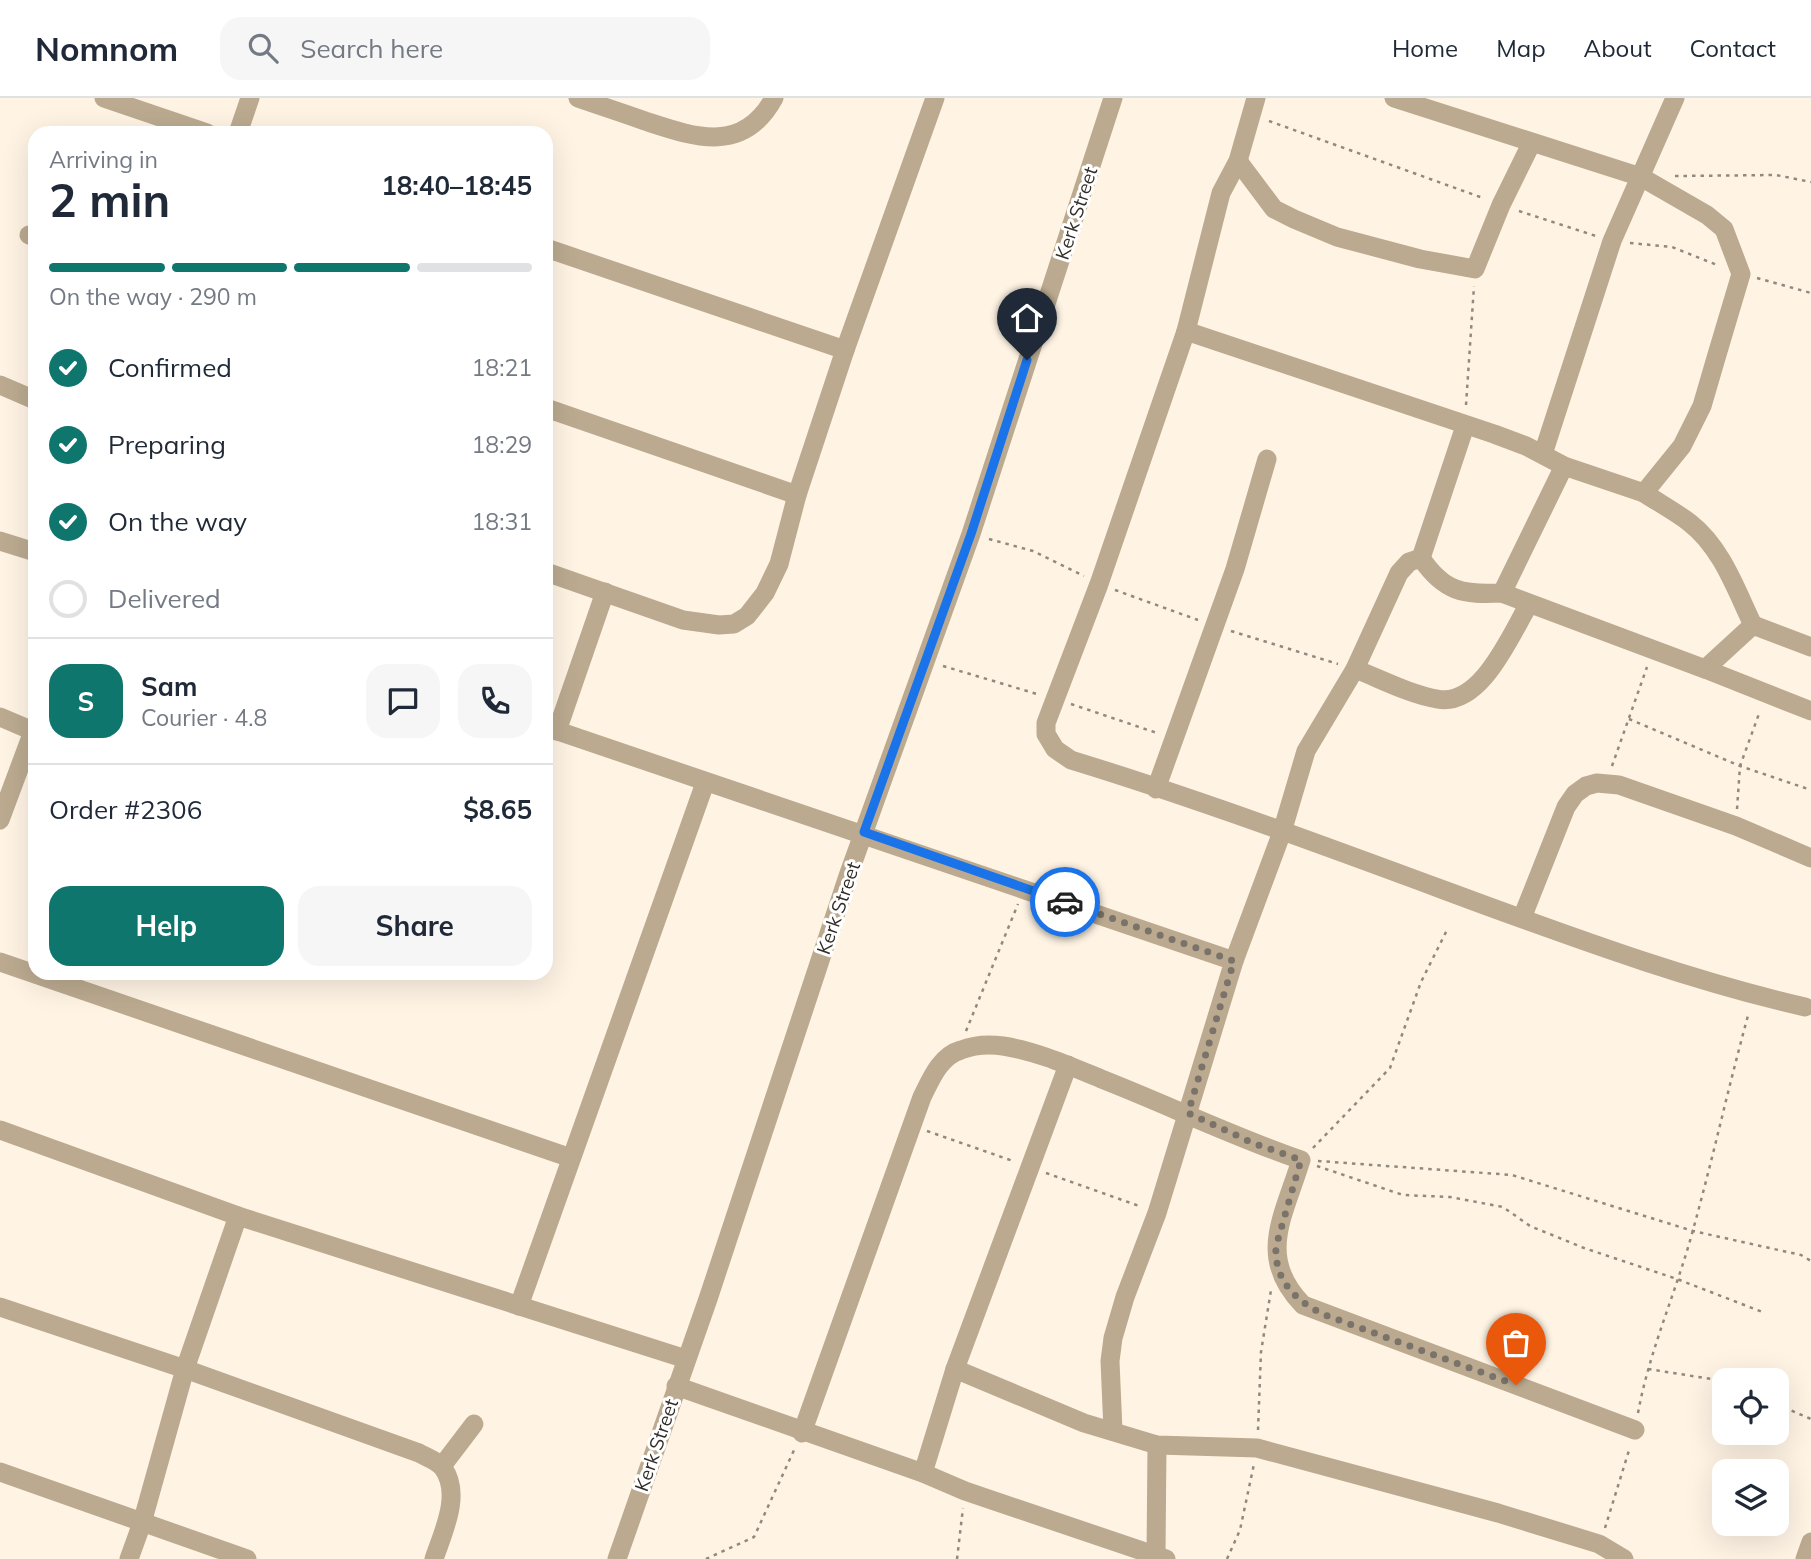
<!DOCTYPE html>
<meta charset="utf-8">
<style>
:root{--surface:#fff;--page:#f6f6f7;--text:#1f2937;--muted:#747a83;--line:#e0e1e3;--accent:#0f766e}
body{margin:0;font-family:Mulish,sans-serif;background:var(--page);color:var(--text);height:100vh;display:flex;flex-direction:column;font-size:26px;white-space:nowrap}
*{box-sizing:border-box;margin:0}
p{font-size:23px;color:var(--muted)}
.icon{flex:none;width:38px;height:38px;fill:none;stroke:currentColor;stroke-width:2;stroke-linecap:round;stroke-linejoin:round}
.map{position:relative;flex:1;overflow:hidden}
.drawer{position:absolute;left:28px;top:28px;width:525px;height:854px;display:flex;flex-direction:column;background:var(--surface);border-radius:21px;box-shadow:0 7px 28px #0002}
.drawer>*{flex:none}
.tools{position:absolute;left:1712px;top:1270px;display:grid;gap:14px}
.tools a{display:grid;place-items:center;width:77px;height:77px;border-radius:14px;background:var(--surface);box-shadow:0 7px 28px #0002;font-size:35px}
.pin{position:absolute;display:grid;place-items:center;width:60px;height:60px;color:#fff;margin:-72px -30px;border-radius:50% 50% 50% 0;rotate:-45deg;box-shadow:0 0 7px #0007}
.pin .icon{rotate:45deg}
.courier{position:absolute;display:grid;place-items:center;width:70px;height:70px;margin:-35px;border:5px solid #1a73e8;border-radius:50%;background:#fff;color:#222;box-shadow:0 2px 9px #0007}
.headline em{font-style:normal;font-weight:700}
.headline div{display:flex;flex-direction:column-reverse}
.headline{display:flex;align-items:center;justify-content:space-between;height:119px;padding:0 21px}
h1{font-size:46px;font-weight:700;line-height:52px}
.bar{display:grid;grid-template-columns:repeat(4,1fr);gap:10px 7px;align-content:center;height:84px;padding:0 21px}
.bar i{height:9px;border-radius:5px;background:var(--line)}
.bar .active{background:var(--accent)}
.bar p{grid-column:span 4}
.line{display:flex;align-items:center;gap:18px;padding:0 21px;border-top:2px solid var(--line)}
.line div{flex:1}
.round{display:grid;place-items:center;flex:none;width:74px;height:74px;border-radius:21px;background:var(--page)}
ol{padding:0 21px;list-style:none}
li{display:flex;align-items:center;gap:21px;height:77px}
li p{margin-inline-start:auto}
li .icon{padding:7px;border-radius:50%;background:var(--accent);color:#fff;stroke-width:4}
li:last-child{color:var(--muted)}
li i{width:38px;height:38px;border:4px solid var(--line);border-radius:50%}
.button{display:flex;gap:14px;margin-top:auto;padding:14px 21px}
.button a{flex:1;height:80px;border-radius:21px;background:var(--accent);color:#fff;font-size:28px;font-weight:700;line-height:80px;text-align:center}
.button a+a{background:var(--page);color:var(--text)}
header{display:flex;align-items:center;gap:42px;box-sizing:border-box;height:98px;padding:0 35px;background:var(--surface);border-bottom:2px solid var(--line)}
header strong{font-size:33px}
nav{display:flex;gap:38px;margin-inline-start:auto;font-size:24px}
.search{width:490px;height:63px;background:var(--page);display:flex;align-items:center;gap:18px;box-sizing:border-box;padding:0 24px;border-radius:21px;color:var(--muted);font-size:26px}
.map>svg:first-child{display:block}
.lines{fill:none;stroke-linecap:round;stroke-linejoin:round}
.path{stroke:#90897f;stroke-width:2.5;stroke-dasharray:3.5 5;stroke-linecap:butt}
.street{stroke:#bbaa90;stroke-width:19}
.done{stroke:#797369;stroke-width:7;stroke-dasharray:0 12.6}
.route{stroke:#1a73e8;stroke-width:9}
.labels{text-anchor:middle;stroke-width:6;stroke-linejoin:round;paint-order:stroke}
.street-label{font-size:19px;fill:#312d27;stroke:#fff}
</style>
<header>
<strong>Nomnom</strong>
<div class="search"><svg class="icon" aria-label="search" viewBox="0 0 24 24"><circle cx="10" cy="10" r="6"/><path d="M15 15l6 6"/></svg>Search here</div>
<nav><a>Home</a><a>Map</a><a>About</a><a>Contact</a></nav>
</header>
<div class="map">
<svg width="1811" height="1461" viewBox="0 0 1811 1461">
<rect width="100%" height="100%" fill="#fff4e4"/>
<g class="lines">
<!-- path -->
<g class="path">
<polyline points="1269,23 1483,100"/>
<polyline points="1675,78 1776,77 1811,84"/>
<polyline points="1519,113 1596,138"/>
<polyline points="1630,145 1672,149 1717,167"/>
<polyline points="1757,180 1811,195"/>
<polyline points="1466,307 1474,188"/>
<polyline points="989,441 1033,453 1084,478"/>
<polyline points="1115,492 1198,522"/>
<polyline points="1231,533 1338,566"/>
<polyline points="943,568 1037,596"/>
<polyline points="1071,606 1157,635"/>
<polyline points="1629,621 1740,668 1811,692"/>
<polyline points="1612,668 1647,569"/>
<polyline points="1737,711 1740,668 1760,613"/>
<polyline points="966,933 1018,806"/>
<polyline points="927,1033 1013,1063"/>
<polyline points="1313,1050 1390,970 1421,884 1448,830"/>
<polyline points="1318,1063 1512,1077 1693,1133 1801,1157 1811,1163"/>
<polyline points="1317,1068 1403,1097 1450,1099 1503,1109 1530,1128 1584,1150 1677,1181 1765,1215"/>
<polyline points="1046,1075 1142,1109"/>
<polyline points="1648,1271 1724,1283"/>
<polyline points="1776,1306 1811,1321"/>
<path d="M1638,1315C1650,1250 1676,1195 1693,1132C1713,1060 1729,986 1749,914"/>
<polyline points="1258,1332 1261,1254 1271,1192"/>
<polyline points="1605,1430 1630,1349"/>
<polyline points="706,1461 754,1439 795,1350"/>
<polyline points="957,1461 963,1410"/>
<polyline points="1227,1461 1240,1432 1254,1366"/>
</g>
<!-- street -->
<g class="street">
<polyline points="104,0 207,35"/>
<path d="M578,0C601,8 623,15 645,23C694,39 743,57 774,0"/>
<path d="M1256,0L1238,63L1221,95L1186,233L1099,486L1046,625V636L1055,651L1071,662C1211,705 1349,757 1487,808C1591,846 1696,884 1805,909"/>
<polyline points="238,35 250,0"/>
<polyline points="1238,63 1274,111 1294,121 1337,139 1420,161 1475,171 1501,107 1531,46"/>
<polyline points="29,137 35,139"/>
<polyline points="546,150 845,252"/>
<polyline points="1186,233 1494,336 1526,348 1564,368 1644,395 1682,348 1702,308 1716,260 1741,176 1724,131 1707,117 1641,79 1394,0"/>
<polyline points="0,287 35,302"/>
<polyline points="546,310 797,397"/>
<polyline points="1543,356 1612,143 1675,0"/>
<path d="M1644,395C1659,405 1676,414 1690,425C1722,450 1736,492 1753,527"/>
<polyline points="0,443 35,454"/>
<path d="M1421,460C1444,494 1463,497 1502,495L1705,571L1753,527L1811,549"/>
<polyline points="1421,460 1465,328"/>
<polyline points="546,474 683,522 719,527 734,526 747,518 765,495 779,466 797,397 845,252 935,0"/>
<polyline points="1502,495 1564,368"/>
<path d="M1355,571C1381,581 1409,596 1437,601C1481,610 1511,536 1529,506"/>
<polyline points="1705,571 1811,613"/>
<polyline points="0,619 33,633"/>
<path d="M546,629C775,707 1005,783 1234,863L1157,1115L1125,1199L1113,1240L1110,1263L1113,1333"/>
<polyline points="557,633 605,494"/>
<polyline points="1156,691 1235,471 1267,361"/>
<polyline points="0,722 35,628"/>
<polyline points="1522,820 1566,709 1575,696 1586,688 1597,685 1619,687 1736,728 1811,760"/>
<polyline points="1234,863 1282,734 1306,653 1355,571 1399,475 1409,464 1421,460"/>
<polyline points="0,864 571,1060"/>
<polyline points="0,1032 238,1118 686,1261"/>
<polyline points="519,1208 705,685"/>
<path d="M0,1209L185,1271L419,1355C426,1359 438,1363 443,1370C462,1396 443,1434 434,1461"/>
<polyline points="955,1271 1068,967"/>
<polyline points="676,1288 923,1375 965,1393 1166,1461"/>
<path d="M802,1335L922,999C931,981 940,958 961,952C974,947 989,946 1003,948C1037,953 1072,969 1104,982C1170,1008 1234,1039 1301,1062C1284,1118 1256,1159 1303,1207L1635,1332"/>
<polyline points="442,1368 474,1326"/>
<polyline points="0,1374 247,1461"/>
<polyline points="923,1375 955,1271 1084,1325 1157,1347 1257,1350 1498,1415 1599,1446 1624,1461"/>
<polyline points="1156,1458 1157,1347"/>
<polyline points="129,1461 142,1425 185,1271 238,1118"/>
<polyline points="617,1461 708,1201 848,778 971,436 1113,0"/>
<polyline points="1805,1461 1811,1444"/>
</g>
</g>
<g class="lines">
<!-- done -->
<path class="done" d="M1065,804L1234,863L1188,1015L1253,1045L1301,1062L1276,1148C1274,1183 1296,1203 1325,1217L1516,1287"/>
<!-- route -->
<polyline class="route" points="1027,262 971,436 864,734 1065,804"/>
</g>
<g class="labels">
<!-- street labels -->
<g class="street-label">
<text transform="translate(1076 115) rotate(-72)" y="7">Kerk Street</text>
<text transform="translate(838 810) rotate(-71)" y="7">Kerk Street</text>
<text transform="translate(656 1347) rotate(-71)" y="7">Kerk Street</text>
</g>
</g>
</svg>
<div class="tools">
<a><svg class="icon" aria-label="locate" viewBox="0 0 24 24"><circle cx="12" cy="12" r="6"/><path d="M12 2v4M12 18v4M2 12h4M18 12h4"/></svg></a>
<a><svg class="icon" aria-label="layers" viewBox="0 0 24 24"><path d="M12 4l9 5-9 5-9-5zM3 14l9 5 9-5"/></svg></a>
</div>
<div class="pin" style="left:1516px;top:1287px;background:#ea580c"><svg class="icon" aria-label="bag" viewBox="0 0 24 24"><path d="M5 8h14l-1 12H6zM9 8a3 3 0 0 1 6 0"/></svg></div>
<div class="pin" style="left:1027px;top:262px;background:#1f2937"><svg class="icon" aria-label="home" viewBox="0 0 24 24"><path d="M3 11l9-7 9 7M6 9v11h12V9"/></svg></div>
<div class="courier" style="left:1065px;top:804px"><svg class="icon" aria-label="car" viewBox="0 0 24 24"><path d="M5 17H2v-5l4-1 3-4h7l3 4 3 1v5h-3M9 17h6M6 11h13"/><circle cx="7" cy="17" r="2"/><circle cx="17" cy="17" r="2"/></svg></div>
<section class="drawer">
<div class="headline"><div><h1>2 min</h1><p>Arriving in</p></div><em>18:40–18:45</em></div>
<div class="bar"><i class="active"></i><i class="active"></i><i class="active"></i><i></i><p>On the way · 290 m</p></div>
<ol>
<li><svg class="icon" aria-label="check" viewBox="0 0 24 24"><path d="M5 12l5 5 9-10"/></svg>Confirmed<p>18:21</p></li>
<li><svg class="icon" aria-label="check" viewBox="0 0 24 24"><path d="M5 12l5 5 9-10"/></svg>Preparing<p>18:29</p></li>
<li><svg class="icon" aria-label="check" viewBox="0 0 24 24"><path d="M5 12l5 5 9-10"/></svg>On the way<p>18:31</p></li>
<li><i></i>Delivered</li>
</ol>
<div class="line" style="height:126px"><b class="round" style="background:var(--accent);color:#fff">S</b><div><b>Sam</b><p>Courier · 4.8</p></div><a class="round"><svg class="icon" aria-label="chat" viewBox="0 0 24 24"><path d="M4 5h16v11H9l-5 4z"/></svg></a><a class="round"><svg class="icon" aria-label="phone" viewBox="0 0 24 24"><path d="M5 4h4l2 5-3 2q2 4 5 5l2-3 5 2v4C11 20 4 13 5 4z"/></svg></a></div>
<div class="line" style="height:91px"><div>Order #2306</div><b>$8.65</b></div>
<div class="button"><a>Help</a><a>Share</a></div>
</section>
</div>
